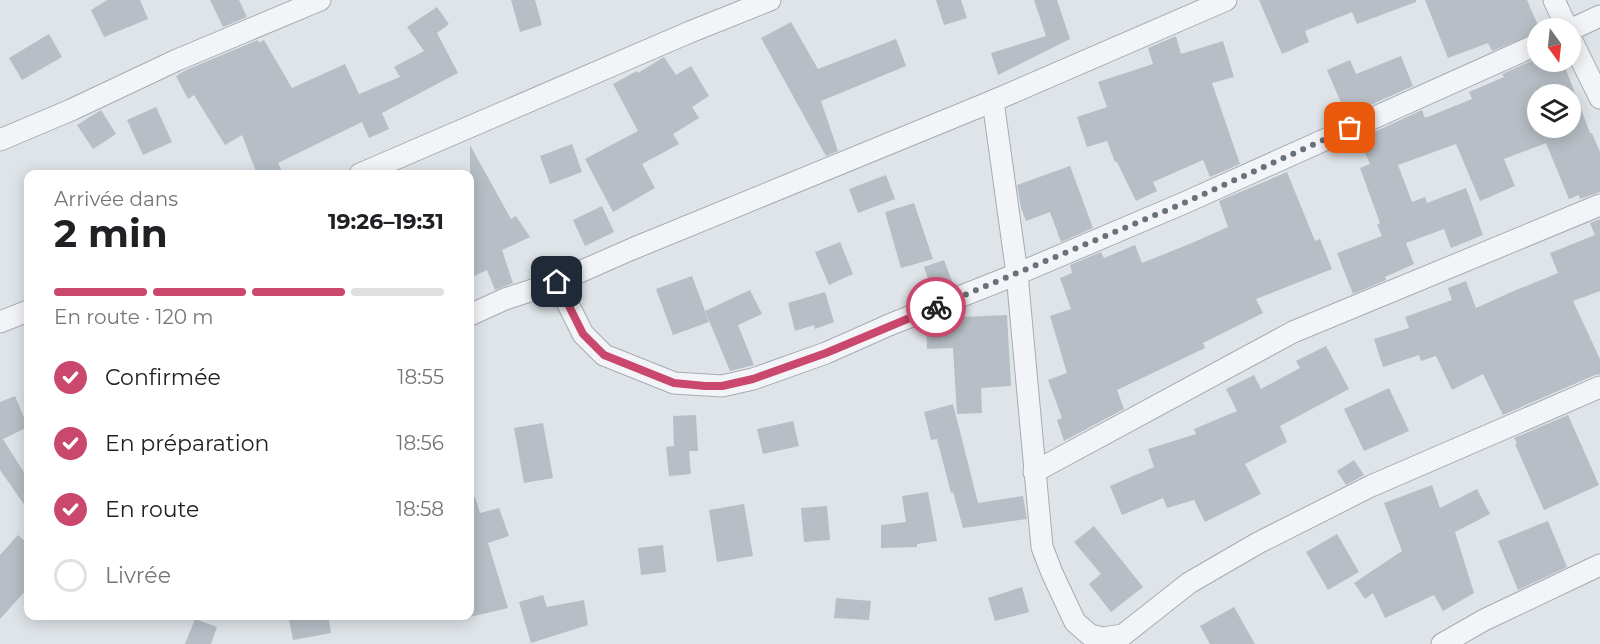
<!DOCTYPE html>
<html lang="fr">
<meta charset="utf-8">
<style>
:root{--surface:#fff;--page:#f2f2f2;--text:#202124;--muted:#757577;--line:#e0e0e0;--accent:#ca476d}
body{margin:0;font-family:Montserrat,sans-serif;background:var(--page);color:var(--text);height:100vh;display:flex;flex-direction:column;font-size:22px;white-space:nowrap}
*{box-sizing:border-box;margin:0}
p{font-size:20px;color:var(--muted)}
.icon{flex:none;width:33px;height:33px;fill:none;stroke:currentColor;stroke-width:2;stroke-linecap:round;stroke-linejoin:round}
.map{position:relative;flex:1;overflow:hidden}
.panel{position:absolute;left:24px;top:170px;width:450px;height:450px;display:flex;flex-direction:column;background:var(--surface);border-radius:12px;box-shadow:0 3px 15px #0003}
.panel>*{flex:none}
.needle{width:39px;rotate:165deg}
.tools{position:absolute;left:1527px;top:18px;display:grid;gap:12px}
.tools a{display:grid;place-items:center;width:54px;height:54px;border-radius:50%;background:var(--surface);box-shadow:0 3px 15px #0003;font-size:30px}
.pin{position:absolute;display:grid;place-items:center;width:51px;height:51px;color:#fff;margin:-26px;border-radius:12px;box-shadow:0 3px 9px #0006}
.courier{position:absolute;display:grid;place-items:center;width:60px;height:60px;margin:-30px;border:4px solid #ca476d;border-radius:50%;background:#fff;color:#222;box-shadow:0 2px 8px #0007}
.overview em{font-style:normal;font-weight:700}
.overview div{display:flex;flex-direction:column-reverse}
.overview{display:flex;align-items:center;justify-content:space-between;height:102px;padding:0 30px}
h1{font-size:39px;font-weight:700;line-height:45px}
.bar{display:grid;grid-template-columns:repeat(4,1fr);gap:9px 6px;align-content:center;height:72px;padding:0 30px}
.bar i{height:8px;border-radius:4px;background:var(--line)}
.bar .current{background:var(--accent)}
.bar p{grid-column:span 4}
ol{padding:0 30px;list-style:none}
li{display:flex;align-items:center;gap:18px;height:66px}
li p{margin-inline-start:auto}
li .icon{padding:6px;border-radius:50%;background:var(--accent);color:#fff;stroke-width:4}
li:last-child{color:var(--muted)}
li i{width:33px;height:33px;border:3px solid var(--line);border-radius:50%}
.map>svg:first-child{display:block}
.building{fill:#b7bec5;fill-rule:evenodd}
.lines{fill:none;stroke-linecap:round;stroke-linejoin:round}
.minor-casing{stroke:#a5acb2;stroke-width:23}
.minor{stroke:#f2f4f7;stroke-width:21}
.done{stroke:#69727a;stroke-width:6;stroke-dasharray:0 10.8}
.route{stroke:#ca476d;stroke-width:8}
</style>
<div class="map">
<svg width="1600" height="644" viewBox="0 0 1600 644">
<rect width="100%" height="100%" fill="#dfe4e8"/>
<!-- building -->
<g class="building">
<polygon points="107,0 140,0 148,19 104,37 91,10"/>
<polygon points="210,0 239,0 247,17 223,27"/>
<polygon points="511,0 535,0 542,25 520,32"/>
<polygon points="936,0 961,0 967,18 944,25"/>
<polygon points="1034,0 1057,0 1070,39 998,75 991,53 1046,36"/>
<polygon points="1259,0 1416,0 1416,2 1357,24 1352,12 1305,31 1309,42 1282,54"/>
<polygon points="1425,0 1527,0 1539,28 1538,28 1538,32 1492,51 1488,43 1448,58"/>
<polygon points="437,7 449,24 437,33 458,73 382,113 389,129 369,138 362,122 278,163 283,174 257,174 242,135 225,145 194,95 188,99 176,76 186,70 258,40 259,43 264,40 292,88 345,64 359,94 400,77 394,67 424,51 407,27"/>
<polygon points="791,22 818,69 896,39 906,66 821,101 838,151 826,156 761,38"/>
<polygon points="49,34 62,57 22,80 9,58"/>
<polygon points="1176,36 1181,54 1223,41 1234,77 1212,83 1240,164 1210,177 1203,160 1153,182 1157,191 1136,201 1117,162 1115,162 1107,141 1087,147 1077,117 1107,107 1098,82 1153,64 1148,48"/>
<polygon points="1401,56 1413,86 1348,115 1346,109 1344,110 1327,70 1350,60 1356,74"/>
<polygon points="664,57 676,75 691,66 709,96 692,107 699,118 673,134 679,144 642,164 655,188 613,212 585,159 638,131 613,84 637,71 638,73"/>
<path d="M1538,58V62H1563L1590,133H1592L1600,152V192L1580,199L1579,195L1569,199L1546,143L1504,159L1515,186L1480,201L1456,144L1398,165L1412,202L1425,197L1427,203L1466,188L1483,235L1451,248L1444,229L1406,243L1414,264L1385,277L1386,280L1353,294L1337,253L1382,236L1377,225L1380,223L1360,168L1370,164L1359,139L1422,110L1425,118L1472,99L1469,92L1504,77L1502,74ZM1538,94H1570V128H1538Z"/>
<polygon points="156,107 172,142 143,155 127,120"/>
<polygon points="101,110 116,134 93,149 77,125"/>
<polygon points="572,144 582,172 550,184 540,156"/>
<polygon points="470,145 511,219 516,216 530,237 502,250 513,283 495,290 487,270 470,278"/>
<polygon points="1070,166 1093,228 1061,242 1050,212 1026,221 1021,208 1017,185"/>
<polygon points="1287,172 1315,241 1320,239 1332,269 1256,299 1263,313 1203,343 1205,348 1117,390 1124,409 1064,441 1057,420 1062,418 1048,380 1067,373 1050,316 1071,309 1060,278 1072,273 1070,265 1101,252 1104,258 1135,245 1142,263 1192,243 1228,227 1219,201"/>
<polygon points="886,175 895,199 858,213 849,189"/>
<polygon points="914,203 933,259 901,268 885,212"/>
<polygon points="602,206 614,232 585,246 573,220"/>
<polygon points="1600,219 1600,291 1573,301 1600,359 1600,374 1595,375 1503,415 1483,374 1452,390 1436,356 1421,361 1419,355 1383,367 1374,339 1409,328 1405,317 1452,300 1448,288 1466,281 1476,308 1509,293 1558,273 1550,253 1595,235 1590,223"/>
<polygon points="840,242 853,274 829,285 815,252"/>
<polygon points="944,260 952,281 931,288 924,267"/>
<polygon points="692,276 709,322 673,335 656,289"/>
<polygon points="750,290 762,314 738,325 754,365 730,371 705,311"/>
<polygon points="825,292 834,322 815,329 814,325 795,331 788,303"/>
<polygon points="1007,315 1011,386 981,388 982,413 957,414 953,348 927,349 926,324 941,318"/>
<polygon points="1326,346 1349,389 1280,426 1287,442 1245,464 1261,494 1205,522 1194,500 1167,508 1163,498 1122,515 1110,486 1154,467 1148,449 1196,434 1194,429 1237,411 1226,389 1254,375 1261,389 1300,368 1296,361"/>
<polygon points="1389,388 1409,431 1364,451 1344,409"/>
<polygon points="15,396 28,427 3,439 28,479 28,510 0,470 0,402"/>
<polygon points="953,404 978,503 1023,496 1027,519 963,528 953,492 951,493 937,439 931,440 924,412"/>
<polygon points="696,415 698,451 689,451 691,474 669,476 666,447 674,446 673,416"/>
<polygon points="1568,415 1599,485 1544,510 1515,444 1517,443 1514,438"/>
<polygon points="793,421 799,446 763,454 757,429"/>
<polygon points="543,423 553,478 524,483 514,428"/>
<polygon points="1354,460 1364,475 1346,485 1337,471"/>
<polygon points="1432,485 1440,508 1477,489 1490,514 1455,532 1474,593 1443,611 1434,595 1385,618 1373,593 1365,599 1354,583 1402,551 1384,503"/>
<polygon points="928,492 937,541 917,544 917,547 881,548 881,525 906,522 902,496"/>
<polygon points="475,497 480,513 499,508 509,536 488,543 508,608 470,617 470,498"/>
<polygon points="744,504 753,556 717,562 709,510"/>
<polygon points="827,506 830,540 804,542 801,508"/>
<polygon points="1548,521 1567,567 1518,590 1498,541"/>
<polygon points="1094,526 1143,587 1111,612 1089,584 1101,574 1074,542"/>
<polygon points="1337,534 1359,572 1328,590 1306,552"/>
<polygon points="18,535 28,544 28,588 0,619 0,555"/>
<polygon points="663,545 666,572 641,575 638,548"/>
<polygon points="1022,587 1029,612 995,621 988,598"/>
<polygon points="543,595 547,607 584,600 588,625 531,643 519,602"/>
<polygon points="836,598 871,601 869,620 834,618"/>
<polygon points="1234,607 1255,644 1210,644 1200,626"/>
<polygon points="288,615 328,615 331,633 293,640"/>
<polygon points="195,619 217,627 211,644 185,644"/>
</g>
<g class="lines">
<!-- minor casing -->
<g class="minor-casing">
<g id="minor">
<polyline points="1554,0 1567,28"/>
<polyline points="1570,30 1600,16"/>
<polyline points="1570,37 1600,98"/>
<polyline points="993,101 1017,274 1042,547 1052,573 1075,622 1090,635 1103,638 1123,635 1189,583 1258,543 1371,486 1600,387"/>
<polyline points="0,140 71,110 177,60 320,0"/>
<polyline points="360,174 690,32 770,0"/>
<polyline points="557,282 583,334 604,355 674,383 722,386 753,379 826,353 889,325 1017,274 1184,203 1538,44"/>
<polyline points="470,315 505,299 557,282 632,249 993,101 1226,0"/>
<polyline points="0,322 28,311"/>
<polyline points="1034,472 1293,332 1600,205"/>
<polyline points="1442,644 1484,620 1600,565"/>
</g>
</g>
<!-- minor -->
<use href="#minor" class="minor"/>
</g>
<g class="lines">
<!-- done -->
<polyline class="done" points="936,307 1184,203 1350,128"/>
<!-- route -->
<polyline class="route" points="557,282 583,334 604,355 674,383 705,386 722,386 753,379 826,353 936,307"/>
</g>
</svg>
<div class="tools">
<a><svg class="needle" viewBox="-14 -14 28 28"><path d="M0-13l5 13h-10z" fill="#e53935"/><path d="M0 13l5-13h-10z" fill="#757577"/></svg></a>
<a><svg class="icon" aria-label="layers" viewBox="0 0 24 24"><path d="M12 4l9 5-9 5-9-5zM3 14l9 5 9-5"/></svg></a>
</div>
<div class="pin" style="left:1350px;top:128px;background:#ea580c"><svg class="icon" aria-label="bag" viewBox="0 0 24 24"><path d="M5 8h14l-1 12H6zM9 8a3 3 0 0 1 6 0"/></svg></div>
<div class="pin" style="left:557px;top:282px;background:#1f2937"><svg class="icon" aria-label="home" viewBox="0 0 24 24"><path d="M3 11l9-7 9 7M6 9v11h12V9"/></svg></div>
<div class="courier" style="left:936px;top:307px"><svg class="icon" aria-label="bike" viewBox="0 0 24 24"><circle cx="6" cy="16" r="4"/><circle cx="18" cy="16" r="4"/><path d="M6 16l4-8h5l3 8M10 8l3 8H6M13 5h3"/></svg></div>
<section class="panel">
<div class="overview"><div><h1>2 min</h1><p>Arrivée dans</p></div><em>19:26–19:31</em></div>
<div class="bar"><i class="current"></i><i class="current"></i><i class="current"></i><i></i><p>En route · 120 m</p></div>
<ol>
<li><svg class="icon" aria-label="check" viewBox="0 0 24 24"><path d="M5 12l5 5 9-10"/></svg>Confirmée<p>18:55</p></li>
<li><svg class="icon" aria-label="check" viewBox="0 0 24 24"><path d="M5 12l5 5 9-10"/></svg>En préparation<p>18:56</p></li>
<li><svg class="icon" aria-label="check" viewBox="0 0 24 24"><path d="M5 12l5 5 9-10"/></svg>En route<p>18:58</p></li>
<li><i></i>Livrée</li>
</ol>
</section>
</div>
